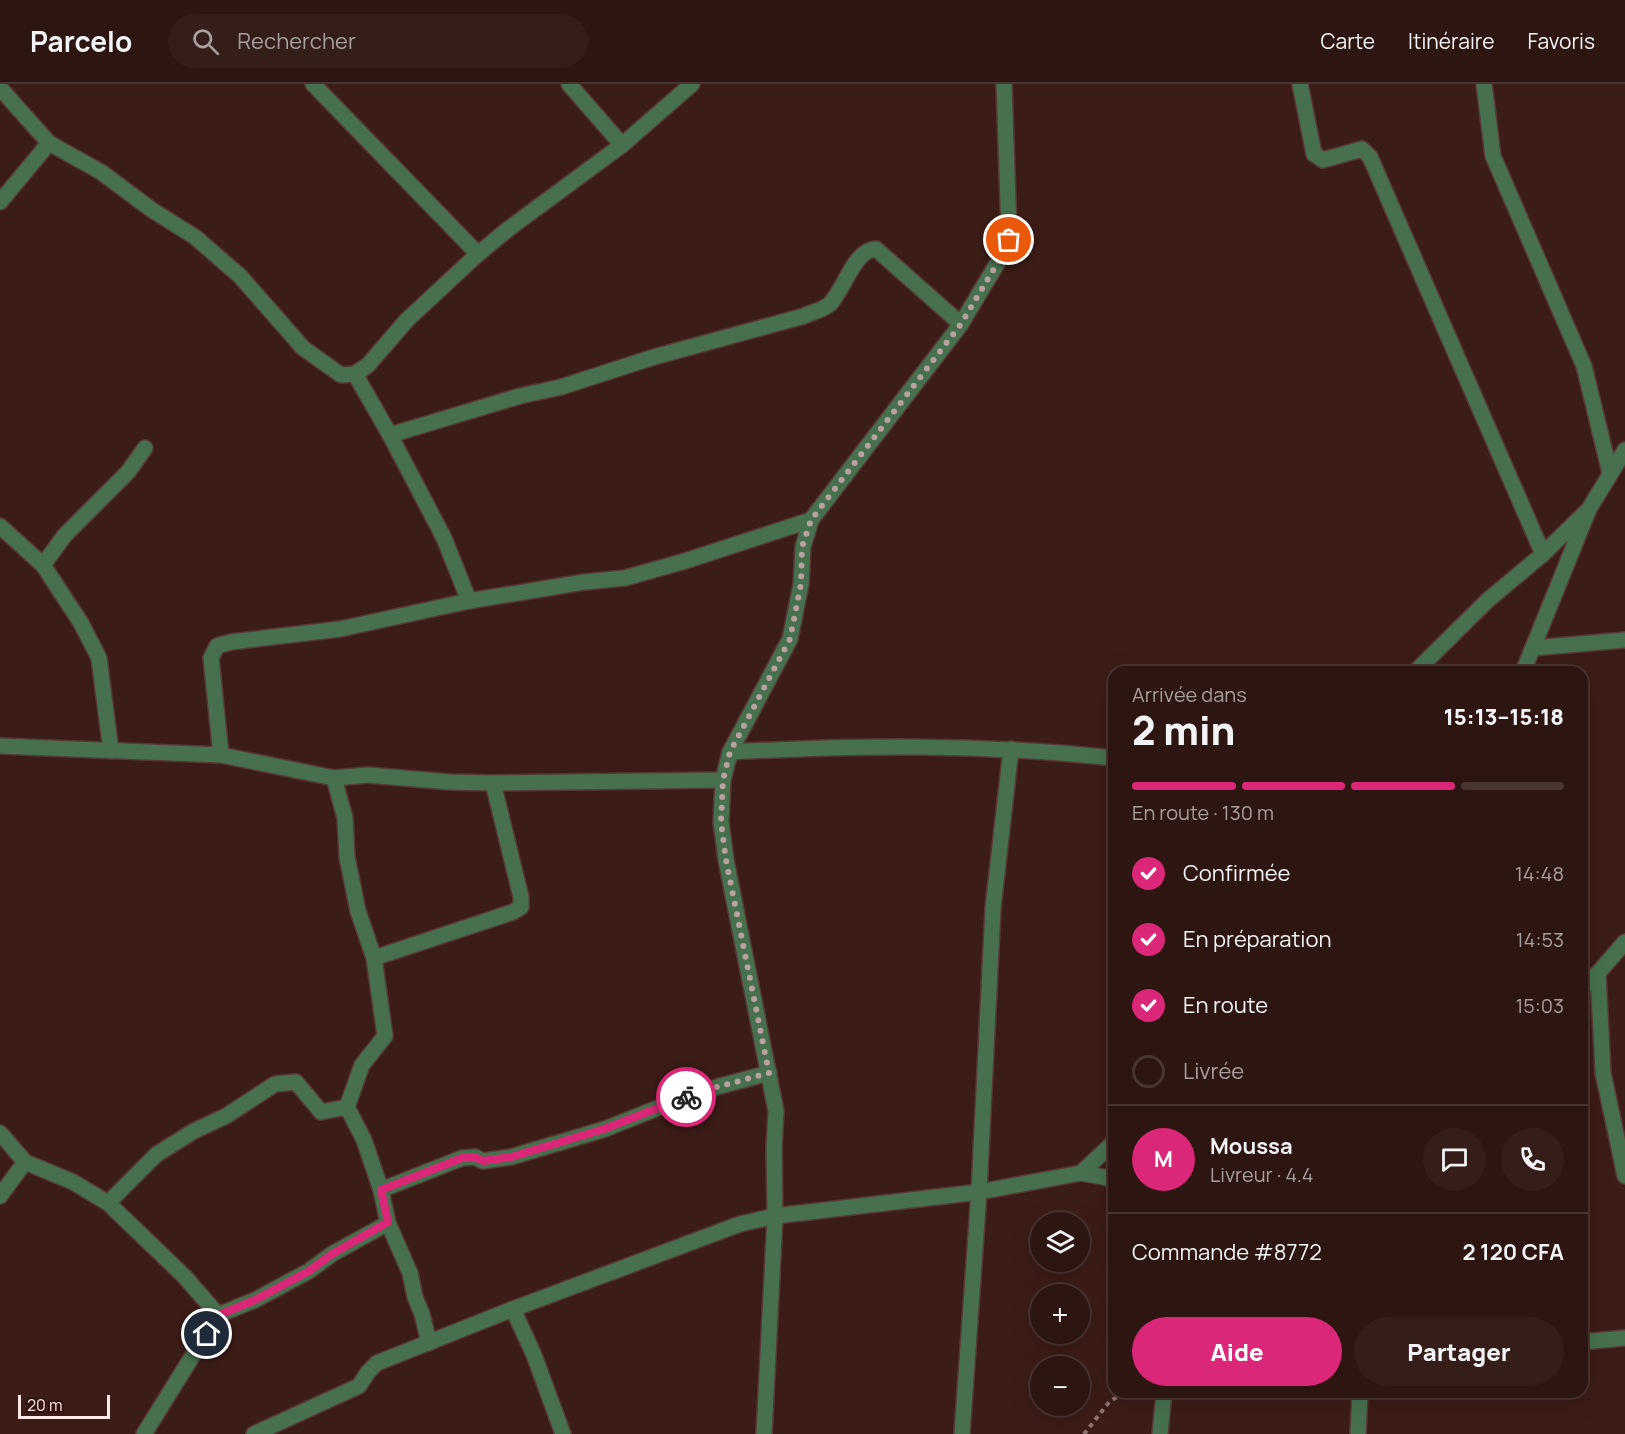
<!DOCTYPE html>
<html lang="fr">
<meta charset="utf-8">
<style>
:root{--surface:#2d1511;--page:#351e1a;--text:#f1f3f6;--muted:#a79f9f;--line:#483431;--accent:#db2777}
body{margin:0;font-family:Manrope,sans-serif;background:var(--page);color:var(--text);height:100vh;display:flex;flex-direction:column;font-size:22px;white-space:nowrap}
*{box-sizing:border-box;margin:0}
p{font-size:20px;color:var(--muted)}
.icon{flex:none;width:33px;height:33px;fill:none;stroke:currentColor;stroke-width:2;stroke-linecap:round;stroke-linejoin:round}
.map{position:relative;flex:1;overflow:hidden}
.drawer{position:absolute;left:1108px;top:582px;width:480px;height:732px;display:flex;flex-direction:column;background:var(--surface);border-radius:18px;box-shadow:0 6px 24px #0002,0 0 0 2px var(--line)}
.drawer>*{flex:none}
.buttons{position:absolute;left:1030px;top:1128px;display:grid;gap:12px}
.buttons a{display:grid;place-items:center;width:60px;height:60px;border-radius:50%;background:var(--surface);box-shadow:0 6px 24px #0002,0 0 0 2px var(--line);font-size:30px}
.scale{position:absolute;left:18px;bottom:15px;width:92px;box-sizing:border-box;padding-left:6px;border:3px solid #fdeae7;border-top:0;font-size:16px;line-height:21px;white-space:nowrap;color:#fdeae7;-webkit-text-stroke:4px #32120e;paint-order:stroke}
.pin{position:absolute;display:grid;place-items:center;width:51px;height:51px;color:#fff;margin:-26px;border:3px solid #fff;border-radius:50%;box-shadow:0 2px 6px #0007}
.courier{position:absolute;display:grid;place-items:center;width:60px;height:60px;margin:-30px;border:4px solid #db2777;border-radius:50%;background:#fff;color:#222;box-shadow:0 2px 8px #0007}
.headline em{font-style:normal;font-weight:800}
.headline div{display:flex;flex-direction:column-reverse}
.headline{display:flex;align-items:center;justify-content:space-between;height:102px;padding:0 24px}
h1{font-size:39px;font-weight:800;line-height:45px}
.bar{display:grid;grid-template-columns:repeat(4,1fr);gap:9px 6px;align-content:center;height:72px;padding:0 24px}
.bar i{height:8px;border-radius:4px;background:var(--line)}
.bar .on{background:var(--accent)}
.bar p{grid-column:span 4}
.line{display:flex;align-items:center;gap:15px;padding:0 24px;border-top:2px solid var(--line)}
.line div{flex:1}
.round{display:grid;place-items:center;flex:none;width:63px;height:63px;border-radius:32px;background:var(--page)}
ol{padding:0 24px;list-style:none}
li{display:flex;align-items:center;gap:18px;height:66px}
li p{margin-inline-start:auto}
li .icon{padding:6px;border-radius:50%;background:var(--accent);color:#fff;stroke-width:4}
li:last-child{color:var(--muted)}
li i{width:33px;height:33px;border:3px solid var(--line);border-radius:50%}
.action{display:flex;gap:12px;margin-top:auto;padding:12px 24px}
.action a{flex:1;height:69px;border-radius:36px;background:var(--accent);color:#fff;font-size:24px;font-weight:800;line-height:69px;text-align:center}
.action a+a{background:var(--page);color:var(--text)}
header{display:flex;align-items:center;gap:36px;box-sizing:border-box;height:84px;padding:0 30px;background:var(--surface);border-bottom:2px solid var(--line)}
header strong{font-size:28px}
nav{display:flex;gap:33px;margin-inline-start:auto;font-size:21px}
.search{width:420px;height:54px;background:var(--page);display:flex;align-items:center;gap:15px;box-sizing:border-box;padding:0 21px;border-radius:33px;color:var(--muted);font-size:22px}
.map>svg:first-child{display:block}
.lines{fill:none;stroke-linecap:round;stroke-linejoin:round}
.street-casing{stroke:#573934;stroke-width:18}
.path{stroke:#8d736f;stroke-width:4;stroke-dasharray:4.5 4.5;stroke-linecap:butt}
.street{stroke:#47714e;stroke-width:15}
.done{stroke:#b9a29e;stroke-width:6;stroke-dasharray:0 10.8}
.route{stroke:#db2777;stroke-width:8}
</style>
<header>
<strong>Parcelo</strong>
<div class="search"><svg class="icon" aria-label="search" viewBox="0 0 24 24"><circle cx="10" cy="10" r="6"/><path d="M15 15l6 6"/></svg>Rechercher</div>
<nav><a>Carte</a><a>Itinéraire</a><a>Favoris</a></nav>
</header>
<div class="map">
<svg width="1625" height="1350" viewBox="0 0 1625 1350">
<rect width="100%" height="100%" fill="#3c1c17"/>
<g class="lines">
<!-- street casing -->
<g class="street-casing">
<g id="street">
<polyline points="313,0 478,170"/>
<polyline points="569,0 622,61"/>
<polyline points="1300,0 1314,70 1323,76 1362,65 1370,73 1543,470"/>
<polyline points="1484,0 1493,72 1584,282 1610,389"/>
<polyline points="0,4 49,59 101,88 152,126 195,153 240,192 303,264 341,291 355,290 368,281 407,236 478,170 507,146 622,61 692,0"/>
<polyline points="0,118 49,59"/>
<polyline points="355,290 390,351 444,454 469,517"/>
<path d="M390,351L520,312L561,303L654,273L804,232C812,228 823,226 830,220C845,204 854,166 876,165L961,240"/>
<polyline points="0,442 43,481"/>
<polyline points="1533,564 1625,556"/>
<polyline points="1415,588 1488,516 1543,470 1586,428"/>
<polyline points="1523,588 1589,425 1625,366"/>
<polyline points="0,662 221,671 334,694 368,691 450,698 493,699 723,696"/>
<polyline points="111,667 99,574 81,539 43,481 65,451 128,388 145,364"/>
<path d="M730,668C860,661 984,660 1114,674"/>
<polyline points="221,671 211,574 217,562 231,558 340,545 469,517 584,498 625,494 685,477 811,436"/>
<polyline points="334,694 345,734 347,773 358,827 374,874 385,952 362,981 347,1023 364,1056 381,1106"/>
<polyline points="374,874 513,828 521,823 521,813 493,699"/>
<polyline points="1598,889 1625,858"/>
<polyline points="1582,905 1598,889 1603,989 1625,1092"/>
<polyline points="0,1049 25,1078 73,1098 108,1119 185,1193 218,1231"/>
<polyline points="1081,1089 1114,1095"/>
<polyline points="0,1112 25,1078"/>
<polyline points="108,1119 157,1070 194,1047 226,1032 275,1000 296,998 321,1028 347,1023"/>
<polyline points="513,1225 534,1271 563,1350"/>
<polyline points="1582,1258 1625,1254"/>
<polyline points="429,1259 422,1230 415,1213 410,1189 388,1139 381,1106 462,1074 475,1073 483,1077 511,1073 605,1045 698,1008 769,989"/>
<polyline points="144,1350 218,1231 255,1216 309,1187 332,1170 388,1139"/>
<polyline points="254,1350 359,1302 368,1288 377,1279 513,1225 740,1140 775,1132 979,1108 1081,1089 1114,1058"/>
<polyline points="764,1350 775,1132 774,1064 776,1027 726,776 721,738 723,696 730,668 790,555 801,500 803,463 811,436 961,240 1007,163 1009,148 1004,0"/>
<polyline points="962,1350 979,1108 993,824 1011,665"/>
<polyline points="1160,1350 1164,1308"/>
<polyline points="1358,1350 1360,1308"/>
</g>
</g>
<!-- path -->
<polyline class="path" points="1084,1350 1110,1317 1127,1308"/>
<!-- street -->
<use href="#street" class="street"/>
</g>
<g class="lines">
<!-- done -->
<polyline class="done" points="686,1013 698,1008 769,989 726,776 721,738 723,696 730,668 790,555 801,500 802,463 811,436 961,240 1007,163 1009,156"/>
<!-- route -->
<polyline class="route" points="207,1250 219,1231 255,1216 309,1187 332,1170 388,1138 381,1106 462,1074 475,1073 483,1077 511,1073 604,1045 686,1013"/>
</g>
</svg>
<div class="buttons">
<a><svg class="icon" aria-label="layers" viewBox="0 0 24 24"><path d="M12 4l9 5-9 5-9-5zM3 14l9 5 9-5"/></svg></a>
<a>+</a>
<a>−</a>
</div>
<div class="scale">20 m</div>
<div class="pin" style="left:1009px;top:156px;background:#ea580c"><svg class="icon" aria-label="bag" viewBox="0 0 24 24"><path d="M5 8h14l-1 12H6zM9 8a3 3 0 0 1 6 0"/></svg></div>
<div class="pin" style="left:207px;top:1250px;background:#1f2937"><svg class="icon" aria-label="home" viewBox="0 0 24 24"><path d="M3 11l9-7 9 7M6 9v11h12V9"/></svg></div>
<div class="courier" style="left:686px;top:1013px"><svg class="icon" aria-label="bike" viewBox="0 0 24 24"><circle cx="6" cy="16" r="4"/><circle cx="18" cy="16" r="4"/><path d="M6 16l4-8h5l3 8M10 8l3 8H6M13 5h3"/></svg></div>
<section class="drawer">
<div class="headline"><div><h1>2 min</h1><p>Arrivée dans</p></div><em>15:13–15:18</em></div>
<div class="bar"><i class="on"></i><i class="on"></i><i class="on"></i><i></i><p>En route · 130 m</p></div>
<ol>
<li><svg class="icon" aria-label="check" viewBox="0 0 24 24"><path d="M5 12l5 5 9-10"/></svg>Confirmée<p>14:48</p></li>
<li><svg class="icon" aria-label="check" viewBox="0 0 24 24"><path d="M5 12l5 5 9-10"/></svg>En préparation<p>14:53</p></li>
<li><svg class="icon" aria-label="check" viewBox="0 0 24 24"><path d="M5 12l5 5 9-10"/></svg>En route<p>15:03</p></li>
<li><i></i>Livrée</li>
</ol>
<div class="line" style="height:108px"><b class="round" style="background:var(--accent);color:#fff">M</b><div><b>Moussa</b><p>Livreur · 4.4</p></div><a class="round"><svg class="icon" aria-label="chat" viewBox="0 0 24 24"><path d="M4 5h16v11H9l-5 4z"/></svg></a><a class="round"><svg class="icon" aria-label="phone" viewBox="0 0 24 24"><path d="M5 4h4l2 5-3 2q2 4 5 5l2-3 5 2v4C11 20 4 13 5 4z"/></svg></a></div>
<div class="line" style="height:78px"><div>Commande #8772</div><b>2 120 CFA</b></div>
<div class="action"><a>Aide</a><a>Partager</a></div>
</section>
</div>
